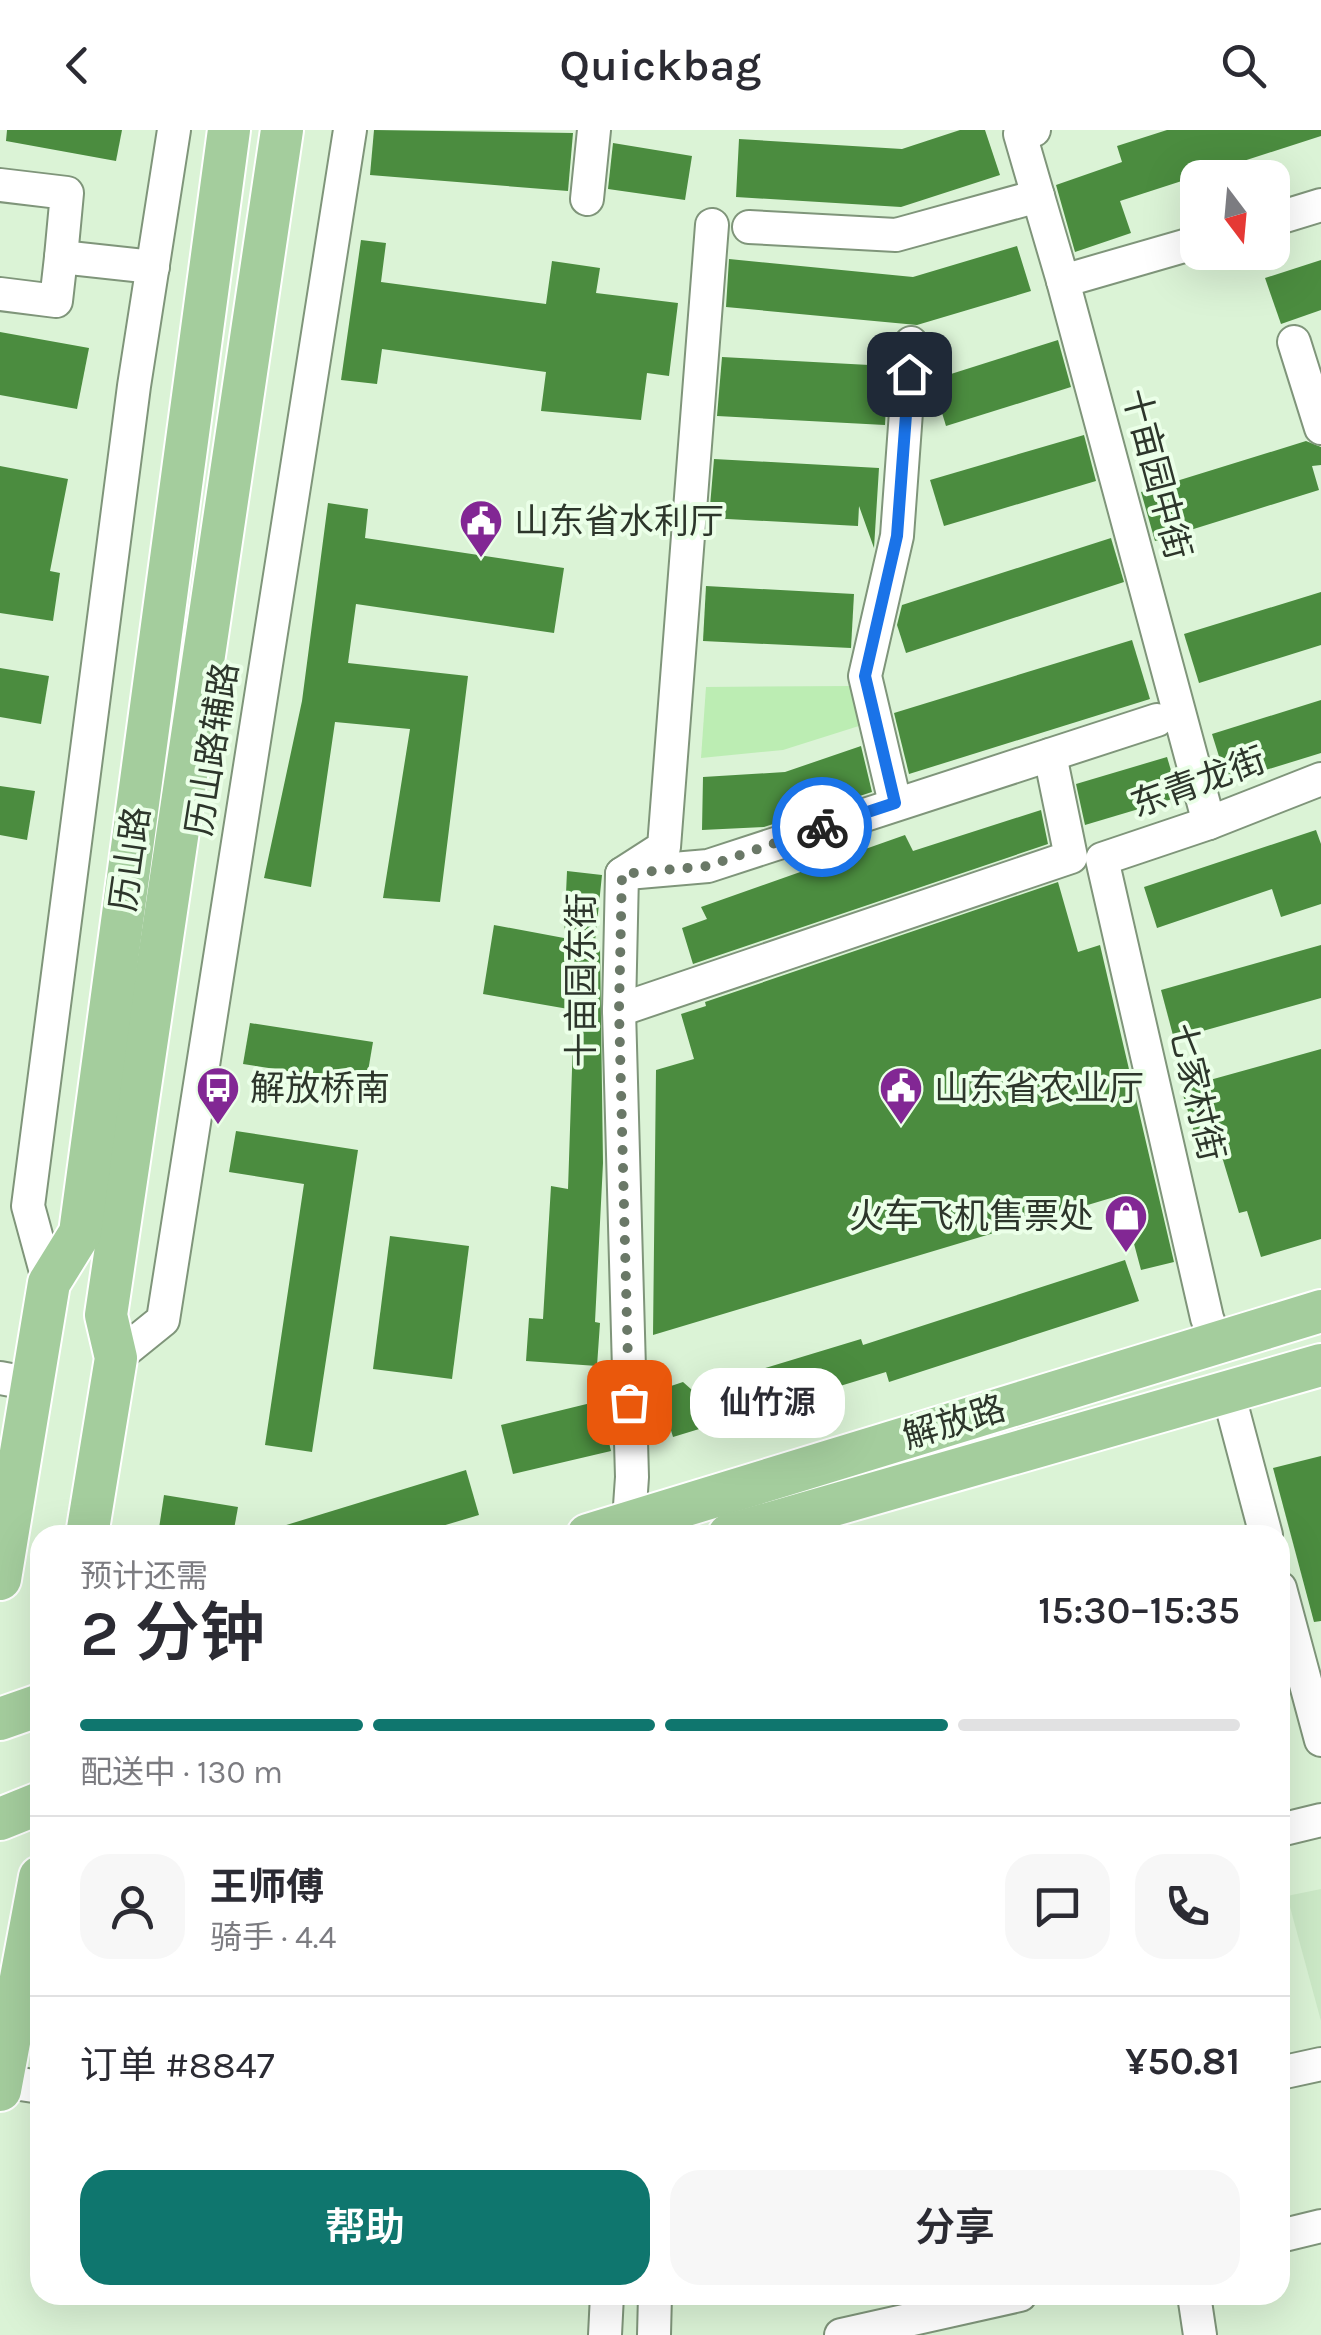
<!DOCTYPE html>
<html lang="zh">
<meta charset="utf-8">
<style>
:root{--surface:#fff;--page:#f7f7f7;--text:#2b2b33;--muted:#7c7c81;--line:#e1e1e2;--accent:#0f766e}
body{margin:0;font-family:Karla,"Noto Sans SC",sans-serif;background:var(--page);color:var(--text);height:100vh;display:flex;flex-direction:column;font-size:38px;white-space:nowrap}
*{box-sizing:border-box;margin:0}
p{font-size:32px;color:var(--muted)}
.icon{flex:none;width:55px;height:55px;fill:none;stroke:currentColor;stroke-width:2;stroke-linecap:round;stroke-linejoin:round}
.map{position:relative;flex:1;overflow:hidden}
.drawer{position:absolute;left:30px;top:1395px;width:1260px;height:780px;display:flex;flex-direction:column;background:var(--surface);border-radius:30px;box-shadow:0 10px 40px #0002}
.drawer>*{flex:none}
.needle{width:65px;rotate:164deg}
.tools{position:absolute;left:1180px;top:30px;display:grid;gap:20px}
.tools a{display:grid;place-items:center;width:110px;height:110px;border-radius:20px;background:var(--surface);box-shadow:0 10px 40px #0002;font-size:50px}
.pin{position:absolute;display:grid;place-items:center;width:85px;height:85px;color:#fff;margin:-42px;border-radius:20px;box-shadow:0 5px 15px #0006}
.courier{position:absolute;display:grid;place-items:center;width:100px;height:100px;margin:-50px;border:8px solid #1a73e8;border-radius:50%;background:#fff;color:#222;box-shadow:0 2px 12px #0007}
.bubble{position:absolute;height:70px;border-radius:30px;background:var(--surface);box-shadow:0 10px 40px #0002;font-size:32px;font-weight:600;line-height:70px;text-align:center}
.summary em{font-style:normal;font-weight:600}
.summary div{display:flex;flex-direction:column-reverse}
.summary{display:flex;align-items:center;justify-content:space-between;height:170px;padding:0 50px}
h1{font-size:65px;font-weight:600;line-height:75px}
.bar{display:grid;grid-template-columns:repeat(4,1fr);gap:15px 10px;align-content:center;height:120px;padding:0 50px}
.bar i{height:12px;border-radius:8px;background:var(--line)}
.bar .selected{background:var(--accent)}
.bar p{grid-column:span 4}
.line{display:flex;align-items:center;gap:25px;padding:0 50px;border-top:2px solid var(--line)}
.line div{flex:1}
.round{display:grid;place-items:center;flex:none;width:105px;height:105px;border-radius:30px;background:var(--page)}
.button{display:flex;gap:20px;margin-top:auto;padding:20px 50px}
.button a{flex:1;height:115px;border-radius:30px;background:var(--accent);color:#fff;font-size:40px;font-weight:600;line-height:115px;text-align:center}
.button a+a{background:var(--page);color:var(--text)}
header{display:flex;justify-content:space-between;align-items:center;height:130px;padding:0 50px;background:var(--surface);font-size:45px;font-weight:600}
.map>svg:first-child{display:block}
.built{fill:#cce9c7}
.green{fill:#bcedb3}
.building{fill:#4b8c3f}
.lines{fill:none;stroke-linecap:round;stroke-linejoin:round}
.minor-casing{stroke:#7f957a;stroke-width:36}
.major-casing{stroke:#fff;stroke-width:46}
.minor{stroke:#fff;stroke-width:32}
.major{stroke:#a4cd9d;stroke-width:42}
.done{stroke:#6a7867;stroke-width:10;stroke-dasharray:0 18}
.route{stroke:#1a73e8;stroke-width:12}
.labels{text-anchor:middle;stroke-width:8;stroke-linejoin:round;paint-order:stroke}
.street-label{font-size:35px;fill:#2d362b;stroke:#ebffe8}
.poi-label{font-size:35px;fill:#2d362b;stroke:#ebffe8;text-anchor:start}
</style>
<header><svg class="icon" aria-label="back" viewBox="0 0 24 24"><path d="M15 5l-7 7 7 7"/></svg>Quickbag<svg class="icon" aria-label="search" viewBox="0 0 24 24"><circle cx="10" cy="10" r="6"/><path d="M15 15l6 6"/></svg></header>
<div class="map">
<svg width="1321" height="2205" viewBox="0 0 1321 2205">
<rect width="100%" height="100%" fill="#dbf3d6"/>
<!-- built -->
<polygon class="built" points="1321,1759 1321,1891 1287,1766"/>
<!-- green -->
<polygon class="green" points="851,556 862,595 783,620 701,628 706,557"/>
<!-- building -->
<g class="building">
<polygon points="7,0 122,0 116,31 6,11"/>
<polygon points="374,0 573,3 568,61 370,45"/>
<polygon points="960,0 985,0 1000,45 901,77 736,67 739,9 902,19"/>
<polygon points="1167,0 1321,0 1321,6 1120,71 1131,103 1075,122 1056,55 1122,32 1117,16"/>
<polygon points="613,13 692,26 685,70 608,59"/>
<polygon points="361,110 386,113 381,152 546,174 552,131 600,138 596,163 678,173 669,246 647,243 641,290 541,281 546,242 382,219 377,254 341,250"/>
<polygon points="1017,116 1031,161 917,195 726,177 729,129 913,147"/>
<polygon points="1321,130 1321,180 1281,194 1265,148"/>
<polygon points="0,202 89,218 77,279 0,265"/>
<polygon points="1058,210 1071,257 946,296 932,250"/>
<polygon points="722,227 888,236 885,295 717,286"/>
<polygon points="1084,305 1096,351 944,396 930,350"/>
<polygon points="1306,311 1321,317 1321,335 1312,336 1319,360 1155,411 1141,362"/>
<polygon points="714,329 879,338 874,418 859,376 858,396 709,388"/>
<polygon points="0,336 68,349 50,441 60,443 53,491 0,483"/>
<polygon points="328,373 368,379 365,408 564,438 554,503 356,474 348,533 468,546 440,772 383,768 410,599 335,592 311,757 264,748 302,571"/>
<polygon points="1111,408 1124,452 906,523 897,495 902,475"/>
<polygon points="706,456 854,464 851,518 703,511"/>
<polygon points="1321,462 1321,515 1199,553 1184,504"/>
<polygon points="1132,510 1150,569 909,644 894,583"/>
<polygon points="0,538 49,546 41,594 0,587"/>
<polygon points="1321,570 1321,623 1227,652 1212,604"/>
<polygon points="861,616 872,662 764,697 702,700 703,647 785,642"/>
<polygon points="1167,627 1179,667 1085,695 1076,654"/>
<polygon points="0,656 35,661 27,710 0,705"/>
<polygon points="1041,680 1048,714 693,834 682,798 707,789 701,777 905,705 913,721"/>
<polygon points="1316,700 1321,714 1321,774 1281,787 1272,759 1157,798 1144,757"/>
<polygon points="567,741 602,745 595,812 600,816 603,1033 595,1192 600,1193 597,1236 526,1231 529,1188 543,1189 551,1056 568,1059 574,880 483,864 494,795 564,808"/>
<polygon points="1058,752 1078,822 1100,815 1174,1132 1141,1140 1121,1065 653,1205 656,940 694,929 681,884 706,876 705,872"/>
<polygon points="1321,815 1321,868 1174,909 1161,860"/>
<polygon points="250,893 373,912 366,953 243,934"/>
<polygon points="1321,919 1321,1109 1261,1127 1247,1081 1239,1083 1216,1007 1197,1012 1181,958"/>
<polygon points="236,1001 358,1020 312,1322 265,1315 304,1054 229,1042"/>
<polygon points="390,1106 469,1116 452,1249 373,1239"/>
<polygon points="1125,1130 1139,1171 889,1252 886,1242 673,1307 659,1260 683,1252 692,1260 861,1209 863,1215"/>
<polygon points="599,1271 611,1321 513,1344 501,1295"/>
<polygon points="1321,1326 1321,1491 1314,1492 1273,1338"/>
<polygon points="466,1340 479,1385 412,1405 271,1405 270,1400"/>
<polygon points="164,1365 238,1377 233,1405 158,1405"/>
</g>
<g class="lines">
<!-- minor casing -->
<g class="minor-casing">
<g id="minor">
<polyline points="1034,0 1020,4 1038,66"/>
<polyline points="0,55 67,63 61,127"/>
<polyline points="587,69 594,0"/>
<polyline points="1272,90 1321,75"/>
<polyline points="749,97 896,105 1038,66 1063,151"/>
<polyline points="1198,112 1063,151 1209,693"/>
<polyline points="0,164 56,171 61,127 153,137"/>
<polyline points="1294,212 1321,298"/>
<polyline points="895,673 865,546 897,406 911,213"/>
<polyline points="627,743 708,736 1157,590"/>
<polyline points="622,744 664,717 712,95"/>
<polyline points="622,744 619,880 632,1347 628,1405"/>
<polyline points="619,880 1071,727 1050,625"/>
<polyline points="49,1153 28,1076 134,256 174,0"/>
<polyline points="1216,1212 1207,1188 1102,729 1209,693 1321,649"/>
<polyline points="116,1228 163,1190 350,0"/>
<polyline points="0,1248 32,1254"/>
<polyline points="1228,1262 1266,1405"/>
<polyline points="1280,1458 1321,1610"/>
<polyline points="1280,1700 1321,1690"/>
<polyline points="1280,1943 1321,1934"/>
<polyline points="2,1951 40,1957"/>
<polyline points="1280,2106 1321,2096"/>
<polyline points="1194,2165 1200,2205"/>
<polyline points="605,2205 607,2165"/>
<polyline points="654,2205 655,2165"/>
<polyline points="841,2205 1020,2165"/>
</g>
</g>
<!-- major casing -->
<g class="major-casing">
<g id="major">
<polyline points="87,1405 116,1228 106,1185 282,0"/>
<polyline points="588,1405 1321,1181"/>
<polyline points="729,1405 1321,1235"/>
<polyline points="0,1449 49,1153 80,1103 229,0"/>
<polyline points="0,1589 40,1575"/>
<polyline points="0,1689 40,1673"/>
<polyline points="0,1960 40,1747"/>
</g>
</g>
<!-- minor -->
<use href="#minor" class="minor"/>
<!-- major -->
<use href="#major" class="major"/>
</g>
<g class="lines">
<!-- done -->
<polyline class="done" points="629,1272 619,880 622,744 708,736 822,697"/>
<!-- route -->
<polyline class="route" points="822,697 895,673 865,546 897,406 909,244"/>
</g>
<!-- icons -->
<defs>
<g id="civic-pin" transform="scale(2.25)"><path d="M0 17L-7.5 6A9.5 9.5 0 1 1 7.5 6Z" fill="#822794" stroke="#ebffe8"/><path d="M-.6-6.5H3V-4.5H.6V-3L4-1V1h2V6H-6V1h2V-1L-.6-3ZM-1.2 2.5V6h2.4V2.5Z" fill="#fff"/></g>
<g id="bus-pin" transform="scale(2.25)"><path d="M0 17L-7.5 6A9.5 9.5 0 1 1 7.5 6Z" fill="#822794" stroke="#ebffe8"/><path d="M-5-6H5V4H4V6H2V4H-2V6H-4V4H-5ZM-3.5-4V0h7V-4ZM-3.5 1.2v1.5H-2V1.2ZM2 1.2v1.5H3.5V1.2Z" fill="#fff"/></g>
<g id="shop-pin" transform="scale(2.25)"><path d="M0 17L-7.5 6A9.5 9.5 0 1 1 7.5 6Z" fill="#822794" stroke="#ebffe8"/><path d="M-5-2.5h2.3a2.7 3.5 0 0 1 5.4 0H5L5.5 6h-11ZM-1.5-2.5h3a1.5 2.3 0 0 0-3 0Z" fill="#fff"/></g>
</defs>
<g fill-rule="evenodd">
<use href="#civic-pin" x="481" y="391"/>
<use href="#bus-pin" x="218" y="958"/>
<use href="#civic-pin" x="901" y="958"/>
<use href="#shop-pin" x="1126" y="1086"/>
</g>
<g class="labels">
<!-- street labels -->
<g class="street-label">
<text transform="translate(1157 344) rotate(75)" y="12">十亩园中街</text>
<text transform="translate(212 619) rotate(-81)" y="12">历山路辅路</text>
<text transform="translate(1198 652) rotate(-20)" y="12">东青龙街</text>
<text transform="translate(130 729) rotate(-82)" y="12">历山路</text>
<text transform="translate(581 850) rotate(-90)" y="12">十亩园东街</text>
<text transform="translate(1197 962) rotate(77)" y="12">七家村街</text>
<text transform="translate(954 1292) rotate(-17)" y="12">解放路</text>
</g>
<!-- poi labels -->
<g class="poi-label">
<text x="514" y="403">山东省水利厅</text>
<text x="250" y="970">解放桥南</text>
<text x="934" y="970">山东省农业厅</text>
<text x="1094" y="1098" text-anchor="end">火车飞机售票处</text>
</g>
</g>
</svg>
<div class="tools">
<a><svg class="needle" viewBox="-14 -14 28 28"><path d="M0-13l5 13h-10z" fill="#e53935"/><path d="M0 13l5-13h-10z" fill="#7c7c81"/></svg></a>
</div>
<div class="pin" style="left:629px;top:1272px;background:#ea580c"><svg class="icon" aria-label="bag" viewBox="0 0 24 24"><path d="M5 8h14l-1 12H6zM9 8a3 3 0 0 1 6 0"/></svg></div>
<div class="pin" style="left:909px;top:244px;background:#1f2937"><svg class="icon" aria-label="home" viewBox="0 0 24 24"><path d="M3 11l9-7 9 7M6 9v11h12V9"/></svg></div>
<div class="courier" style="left:822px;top:697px"><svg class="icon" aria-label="bike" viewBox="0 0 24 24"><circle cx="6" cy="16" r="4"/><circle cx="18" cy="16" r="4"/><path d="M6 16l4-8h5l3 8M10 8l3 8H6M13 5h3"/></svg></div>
<div class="bubble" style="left:690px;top:1238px;width:155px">仙竹源</div>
<section class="drawer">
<div class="summary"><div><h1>2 分钟</h1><p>预计还需</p></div><em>15:30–15:35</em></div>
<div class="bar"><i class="selected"></i><i class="selected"></i><i class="selected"></i><i></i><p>配送中 · 130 m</p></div>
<div class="line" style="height:180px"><a class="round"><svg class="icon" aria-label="person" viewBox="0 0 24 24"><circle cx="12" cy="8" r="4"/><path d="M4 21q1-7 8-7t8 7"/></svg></a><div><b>王师傅</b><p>骑手 · 4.4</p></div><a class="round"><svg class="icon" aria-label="chat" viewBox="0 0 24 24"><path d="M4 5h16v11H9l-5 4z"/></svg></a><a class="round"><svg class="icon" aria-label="phone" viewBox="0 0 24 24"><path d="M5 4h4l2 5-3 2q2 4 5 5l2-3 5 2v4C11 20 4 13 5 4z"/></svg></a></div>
<div class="line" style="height:130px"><div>订单 #8847</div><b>¥50.81</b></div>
<div class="button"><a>帮助</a><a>分享</a></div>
</section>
</div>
